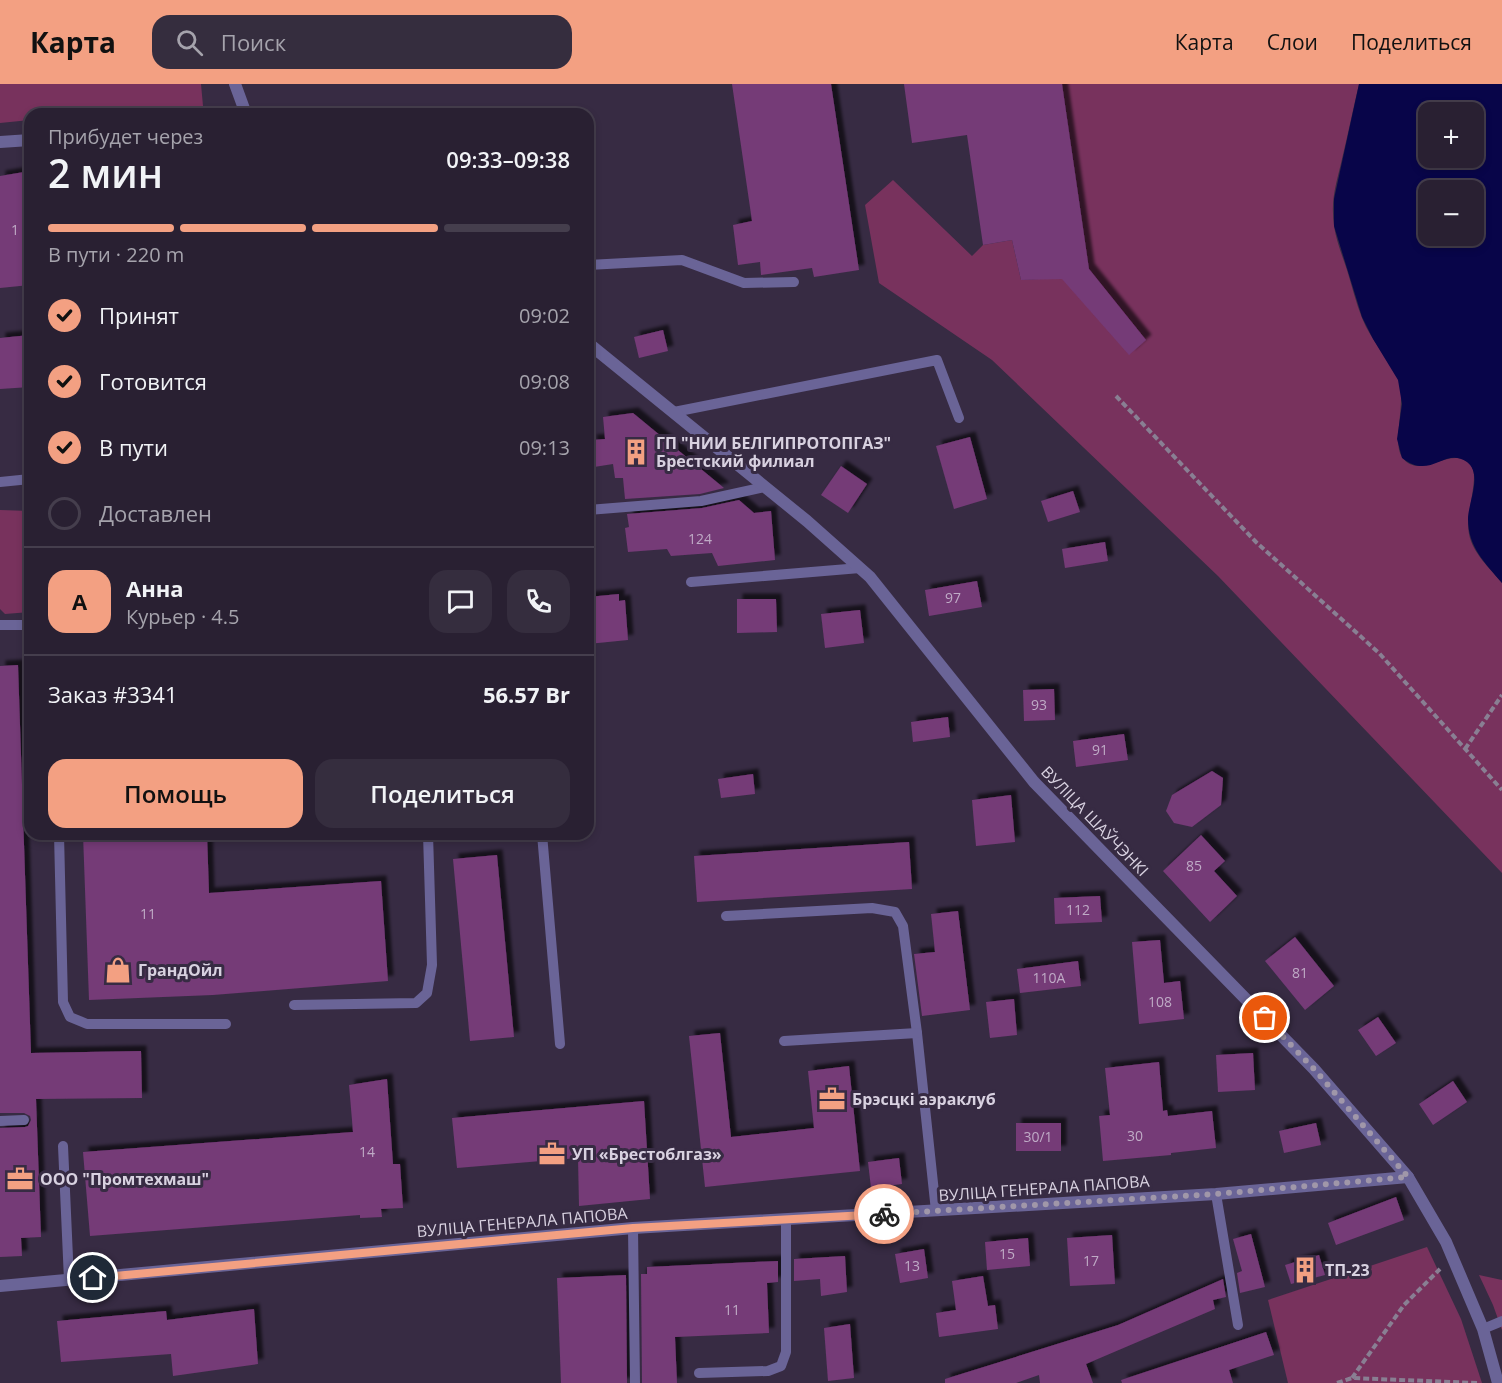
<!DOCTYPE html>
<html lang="ru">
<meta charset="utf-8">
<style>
:root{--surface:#292032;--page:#352d3e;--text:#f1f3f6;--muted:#a5a3ac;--line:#453e4d;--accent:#f3a082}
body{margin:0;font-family:"Open Sans",sans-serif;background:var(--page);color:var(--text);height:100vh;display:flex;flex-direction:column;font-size:22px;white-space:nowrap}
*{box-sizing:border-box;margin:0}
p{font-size:20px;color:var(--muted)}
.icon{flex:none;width:33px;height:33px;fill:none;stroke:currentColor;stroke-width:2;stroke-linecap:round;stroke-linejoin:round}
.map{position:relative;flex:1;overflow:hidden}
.details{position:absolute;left:24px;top:24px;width:570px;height:732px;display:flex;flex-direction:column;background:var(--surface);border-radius:18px;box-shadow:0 3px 9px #0003,0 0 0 2px var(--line)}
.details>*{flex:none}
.fabs{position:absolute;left:1418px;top:18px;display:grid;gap:12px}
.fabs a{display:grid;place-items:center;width:66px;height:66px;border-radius:12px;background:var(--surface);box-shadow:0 3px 9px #0003,0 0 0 2px var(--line);font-size:30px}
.pin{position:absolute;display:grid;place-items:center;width:51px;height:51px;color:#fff;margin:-26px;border:3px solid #fff;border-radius:50%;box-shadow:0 2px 6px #0007}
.courier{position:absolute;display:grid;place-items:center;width:60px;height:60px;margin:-30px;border:4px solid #f3a082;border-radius:50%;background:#fff;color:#222;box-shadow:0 2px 8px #0007}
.summary em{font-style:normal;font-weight:600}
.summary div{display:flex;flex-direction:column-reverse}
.summary{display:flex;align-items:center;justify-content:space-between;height:102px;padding:0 24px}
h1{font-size:39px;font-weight:600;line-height:45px}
.bar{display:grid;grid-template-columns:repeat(4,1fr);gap:9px 6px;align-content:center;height:72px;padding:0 24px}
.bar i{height:8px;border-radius:4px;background:var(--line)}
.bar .active{background:var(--accent)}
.bar p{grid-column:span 4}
.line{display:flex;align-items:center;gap:15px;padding:0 24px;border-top:2px solid var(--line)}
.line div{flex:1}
.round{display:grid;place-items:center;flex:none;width:63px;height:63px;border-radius:18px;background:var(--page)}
ol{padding:0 24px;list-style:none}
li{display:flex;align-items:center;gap:18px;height:66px}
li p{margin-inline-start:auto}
li .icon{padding:6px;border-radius:50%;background:var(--accent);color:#111;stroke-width:4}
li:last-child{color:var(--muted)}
li i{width:33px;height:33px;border:3px solid var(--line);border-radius:50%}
.action{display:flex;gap:12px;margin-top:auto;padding:12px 24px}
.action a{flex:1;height:69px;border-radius:18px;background:var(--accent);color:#111;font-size:24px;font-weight:600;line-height:69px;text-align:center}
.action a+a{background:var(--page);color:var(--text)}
header{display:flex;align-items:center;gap:36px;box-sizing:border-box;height:84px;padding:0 30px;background:var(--accent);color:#111}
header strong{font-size:28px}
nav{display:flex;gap:33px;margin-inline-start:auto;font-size:21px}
.search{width:420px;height:54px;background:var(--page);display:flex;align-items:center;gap:15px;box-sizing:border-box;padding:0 21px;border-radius:18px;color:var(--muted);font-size:22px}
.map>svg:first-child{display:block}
.green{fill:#78325d}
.water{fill:#080549;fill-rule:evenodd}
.building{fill:#753a77;filter:url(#shadow)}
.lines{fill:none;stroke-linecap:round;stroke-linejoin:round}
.path{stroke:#897f93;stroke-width:4;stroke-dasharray:6 3;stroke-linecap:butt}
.service{stroke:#6a6497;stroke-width:10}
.minor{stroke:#6a6497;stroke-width:12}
.done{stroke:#a097a9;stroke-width:6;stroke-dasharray:0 10.8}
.route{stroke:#f3a082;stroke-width:8}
.labels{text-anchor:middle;stroke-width:6;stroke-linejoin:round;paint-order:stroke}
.number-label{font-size:14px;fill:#bfabc6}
.poi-label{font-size:16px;font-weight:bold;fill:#d8d1e0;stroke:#372b43;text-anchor:start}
.street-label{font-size:16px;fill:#d8d1e0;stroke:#372b43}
</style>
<header>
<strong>Карта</strong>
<div class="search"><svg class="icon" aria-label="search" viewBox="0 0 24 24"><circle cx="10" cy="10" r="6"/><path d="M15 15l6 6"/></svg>Поиск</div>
<nav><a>Карта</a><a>Слои</a><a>Поделиться</a></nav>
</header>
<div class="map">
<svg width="1502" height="1299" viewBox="0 0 1502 1299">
<defs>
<filter id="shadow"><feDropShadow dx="5.5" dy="-5.5" stdDeviation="1.5" flood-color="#0009"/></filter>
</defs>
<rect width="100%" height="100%" fill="#372b43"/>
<!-- green -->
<g class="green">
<polygon points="0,0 201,0 203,22 104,30 30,30 30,36 0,39"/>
<path d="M1062,0H1359C1353,25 1348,50 1342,75C1338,93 1332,111 1333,129C1333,149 1341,168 1347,186C1352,202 1356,219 1362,234C1371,257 1390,275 1399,297C1406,318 1392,359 1402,373C1420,399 1455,357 1472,383C1479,395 1465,431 1469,450C1473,470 1490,484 1502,499V789L1218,492L992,276L879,199L865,121L893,96L972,172L983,161L1012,156L1021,196L1039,195L1089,185Z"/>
<polygon points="0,426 30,427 30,528 5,530 0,525"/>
<polygon points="1427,1163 1461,1235 1482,1299 1288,1299 1268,1216"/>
<polygon points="1479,1191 1502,1196 1502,1246 1493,1221"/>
</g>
<!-- water -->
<path class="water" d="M1359,0H1502V499C1485,479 1468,463 1468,435C1468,419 1483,390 1467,378C1444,362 1431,397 1402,374L1397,355L1402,320L1398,296L1373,255L1362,233L1334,142V115ZM1428,28H1473V74H1428ZM1428,106H1473V152H1428Z"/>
<!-- building -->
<g class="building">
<polygon points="732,0 831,0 859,186 814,193 812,184 761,191 760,178 738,181 733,141 752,137"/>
<polygon points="904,0 1062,0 1089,185 1146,256 1129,271 1062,195 1021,196 1012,156 983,161 967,51 912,59"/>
<polygon points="30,87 30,201 0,204 0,92"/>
<polygon points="663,246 668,267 639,274 634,253"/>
<polygon points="30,251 30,303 0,305 0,254"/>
<polygon points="633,329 724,404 700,410 625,415 623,394 615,394 613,380 594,383 591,356 605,355 603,333"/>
<polygon points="970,353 987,415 954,425 936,362"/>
<polygon points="841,382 867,400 848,429 821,411"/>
<polygon points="1073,407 1080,428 1048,438 1041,417"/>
<polygon points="739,416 754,429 771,427 775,476 718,482 712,469 671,472 667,465 628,468 625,444 629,443 627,430 702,424"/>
<polygon points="1105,458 1108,477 1065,484 1062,465"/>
<polygon points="977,497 982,523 929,532 925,506"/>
<polygon points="619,510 619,517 625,516 628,556 588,560 588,513"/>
<polygon points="737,515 776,515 777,548 737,549"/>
<polygon points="860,526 864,559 825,564 821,530"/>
<polygon points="18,581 31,969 141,967 142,1014 36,1015 41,1153 21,1154 22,1172 0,1173 0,1044 25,1043 28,1042 31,1036 30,1032 24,1029 0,1029 0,582"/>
<polygon points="1054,605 1055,636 1024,637 1023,606"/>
<polygon points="948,633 950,653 913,658 911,638"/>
<polygon points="1124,650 1128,676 1076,683 1073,657"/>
<polygon points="1212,687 1223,694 1221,721 1192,743 1174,739 1166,727 1172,711"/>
<polygon points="753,690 755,710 721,714 718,695"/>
<polygon points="1011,711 1015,758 976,762 972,716"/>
<polygon points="83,750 207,750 209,809 381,797 388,897 213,911 89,916"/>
<polygon points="1201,751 1225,777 1214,787 1237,812 1210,838 1163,787"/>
<polygon points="909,758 912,805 697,818 694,772"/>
<polygon points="497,771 514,953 470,957 453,775"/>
<polygon points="1100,812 1102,838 1055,840 1054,814"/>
<polygon points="958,827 970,926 922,932 914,870 935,868 931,830"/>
<polygon points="1295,853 1334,902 1305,926 1265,877"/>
<polygon points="1160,856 1164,899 1180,897 1184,935 1139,940 1132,858"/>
<polygon points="1078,877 1081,902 1020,909 1017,885"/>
<polygon points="1014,915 1017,951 990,954 986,918"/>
<polygon points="1378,933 1396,959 1376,972 1358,946"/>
<polygon points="720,949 731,1053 814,1044 808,987 849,982 860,1087 705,1103 689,952"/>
<polygon points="1253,969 1255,1006 1218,1008 1216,971"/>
<polygon points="1159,978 1163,1027 1167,1026 1168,1032 1212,1027 1216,1064 1171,1069 1171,1071 1103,1077 1099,1032 1110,1031 1105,984"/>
<polygon points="387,995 393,1080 400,1080 403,1124 381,1125 382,1133 360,1134 360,1131 90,1152 83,1068 353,1048 349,1001"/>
<polygon points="1453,997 1467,1018 1433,1041 1419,1020"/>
<polygon points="644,1017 650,1115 579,1122 578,1074 457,1084 452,1034"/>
<rect x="1016" y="1039" width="45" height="28"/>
<polygon points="1316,1039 1321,1061 1284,1069 1279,1047"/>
<polygon points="899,1074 902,1100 871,1104 868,1078"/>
<polygon points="1396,1113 1404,1136 1336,1161 1328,1139"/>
<polygon points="1251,1150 1265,1203 1240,1209 1237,1189 1242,1187 1233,1155"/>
<polygon points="1112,1151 1115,1200 1070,1202 1067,1154"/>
<polygon points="1028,1154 1030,1182 987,1186 985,1158"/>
<polygon points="924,1165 928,1194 900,1199 895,1170"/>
<polygon points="1319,1171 1325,1191 1291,1200 1285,1181"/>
<polygon points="845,1172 847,1208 821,1212 820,1195 794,1197 794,1175"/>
<polygon points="778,1177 778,1198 767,1199 769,1249 675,1253 677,1299 642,1299 641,1190 647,1190 647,1183"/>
<polygon points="626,1191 627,1299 561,1299 557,1194"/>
<polygon points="983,1192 988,1222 995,1221 998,1245 939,1253 936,1229 956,1226 952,1197"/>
<polygon points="1223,1195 1226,1213 1213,1216 1215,1225 1086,1280 1093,1299 1040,1299 1039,1291 1016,1299 945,1299 945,1295 1118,1241"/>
<polygon points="254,1225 258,1280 173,1292 171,1270 61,1278 57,1237 166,1227 167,1236"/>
<polygon points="850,1240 854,1294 828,1297 824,1244"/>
<polygon points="1266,1248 1274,1271 1229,1286 1233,1299 1122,1299 1121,1296"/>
</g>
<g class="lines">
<!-- path -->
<g class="path">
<polyline points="1116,312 1256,458 1379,569 1502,706"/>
<polyline points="1465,665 1502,611"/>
<polyline points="1352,1294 1404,1221 1440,1185"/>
<polyline points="1337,1299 1352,1294 1477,1299"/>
</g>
<!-- service -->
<g class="service">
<polyline points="588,181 682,176 744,199 794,198"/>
<polyline points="674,328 937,276 959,334"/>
<polyline points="0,398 30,395"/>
<polyline points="588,426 701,417 765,403"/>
<polyline points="691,498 860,484"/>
<polyline points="0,541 30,541"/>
<polyline points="59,750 63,918 70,933 87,940 226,940"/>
<polyline points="542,750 560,960"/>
<polyline points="726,832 872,824 895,828 903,842 917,949 936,1127"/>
<polyline points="294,921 416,919 427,909 432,881 428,750"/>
<polyline points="784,957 917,949"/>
<polyline points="0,1037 24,1036"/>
<polyline points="63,1062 69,1196"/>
<polyline points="1216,1110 1238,1241"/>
<polyline points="633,1144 635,1299"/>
<polyline points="1483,1245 1502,1237"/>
<polyline points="699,1289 768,1287 781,1282 786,1268 786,1135"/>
</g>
<!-- minor -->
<g class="minor">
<polyline points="235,0 246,30"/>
<polyline points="0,58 30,56"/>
<polyline points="588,259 807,437 870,493 1034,698 1314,985 1408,1093 1446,1158 1483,1245 1498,1299"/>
<polyline points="0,1202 633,1144 1216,1110 1408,1093"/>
</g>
</g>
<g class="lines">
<!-- done -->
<polyline class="done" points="884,1130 1216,1110 1408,1093 1314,985 1265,934"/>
<!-- route -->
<polyline class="route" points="93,1194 633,1144 884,1130"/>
</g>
<!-- icons -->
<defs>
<g id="building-bare" transform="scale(2.07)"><path d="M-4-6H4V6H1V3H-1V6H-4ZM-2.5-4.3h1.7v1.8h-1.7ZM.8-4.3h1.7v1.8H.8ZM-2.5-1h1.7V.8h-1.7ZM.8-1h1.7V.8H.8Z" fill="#f3a082" stroke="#372b43" stroke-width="2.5" paint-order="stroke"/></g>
<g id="shop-bare" transform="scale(2.07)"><path d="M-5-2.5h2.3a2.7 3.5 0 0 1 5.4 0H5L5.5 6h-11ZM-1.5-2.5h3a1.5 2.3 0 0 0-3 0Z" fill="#f3a082" stroke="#372b43" stroke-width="2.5" paint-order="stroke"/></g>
<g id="office-bare" transform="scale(2.07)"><path d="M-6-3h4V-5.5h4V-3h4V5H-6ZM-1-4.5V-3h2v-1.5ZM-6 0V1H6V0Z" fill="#f3a082" stroke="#372b43" stroke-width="2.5" paint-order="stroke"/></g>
</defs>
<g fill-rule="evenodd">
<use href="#building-bare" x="636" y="368"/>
<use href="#shop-bare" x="118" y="886"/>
<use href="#office-bare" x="832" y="1015"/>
<use href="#office-bare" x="552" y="1070"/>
<use href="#office-bare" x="20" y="1095"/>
<use href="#building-bare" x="1305" y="1186"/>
</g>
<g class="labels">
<!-- number labels -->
<g class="number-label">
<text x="15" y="151">1</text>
<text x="700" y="460">124</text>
<text x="953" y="519">97</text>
<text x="1039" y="626">93</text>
<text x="1100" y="671">91</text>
<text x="1194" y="787">85</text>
<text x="1078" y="831">112</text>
<text x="148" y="835">11</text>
<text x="1300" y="894">81</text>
<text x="1049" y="899">110А</text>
<text x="1160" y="923">108</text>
<text x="1135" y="1057">30</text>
<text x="1038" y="1058">30/1</text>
<text x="367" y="1073">14</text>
<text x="1007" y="1175">15</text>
<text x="1091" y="1182">17</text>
<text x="912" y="1187">13</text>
<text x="732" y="1231">11</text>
</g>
<!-- poi labels -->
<g class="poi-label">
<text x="656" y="365">ГП "НИИ БЕЛГИПРОТОПГАЗ"<tspan x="656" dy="18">Брестский филиал</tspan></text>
<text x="138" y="892">ГрандОйл</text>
<text x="852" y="1021">Брэсцкі аэраклуб</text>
<text x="572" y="1076">УП «Брестоблгаз»</text>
<text x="40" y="1101">ООО "Промтехмаш"</text>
<text x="1325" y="1192">ТП-23</text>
</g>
<!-- street labels -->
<g class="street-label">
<text transform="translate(1095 737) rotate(46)" y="6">ВУЛІЦА ШАЎЧЭНКІ</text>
<text transform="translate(1044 1104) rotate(-4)" y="6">ВУЛІЦА ГЕНЕРАЛА ПАПОВА</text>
<text transform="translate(522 1138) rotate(-5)" y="6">ВУЛІЦА ГЕНЕРАЛА ПАПОВА</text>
</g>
</g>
</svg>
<div class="fabs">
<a>+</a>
<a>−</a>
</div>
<div class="pin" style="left:1265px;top:934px;background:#ea580c"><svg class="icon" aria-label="bag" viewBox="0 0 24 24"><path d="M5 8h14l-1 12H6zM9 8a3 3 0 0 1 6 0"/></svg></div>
<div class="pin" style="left:93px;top:1194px;background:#1f2937"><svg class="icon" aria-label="home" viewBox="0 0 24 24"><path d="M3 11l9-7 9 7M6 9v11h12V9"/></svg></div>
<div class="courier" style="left:884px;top:1130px"><svg class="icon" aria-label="bike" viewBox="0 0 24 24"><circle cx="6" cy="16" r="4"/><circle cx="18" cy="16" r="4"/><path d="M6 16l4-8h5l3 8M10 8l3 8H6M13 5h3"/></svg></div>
<section class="details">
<div class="summary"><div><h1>2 мин</h1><p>Прибудет через</p></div><em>09:33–09:38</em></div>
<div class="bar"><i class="active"></i><i class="active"></i><i class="active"></i><i></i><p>В пути · 220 m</p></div>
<ol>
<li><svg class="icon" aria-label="check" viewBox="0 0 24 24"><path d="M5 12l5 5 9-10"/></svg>Принят<p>09:02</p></li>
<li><svg class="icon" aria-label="check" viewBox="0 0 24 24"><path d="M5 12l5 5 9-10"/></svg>Готовится<p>09:08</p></li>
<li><svg class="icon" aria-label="check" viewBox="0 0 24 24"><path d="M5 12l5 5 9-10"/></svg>В пути<p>09:13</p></li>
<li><i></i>Доставлен</li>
</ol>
<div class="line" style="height:108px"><b class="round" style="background:var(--accent);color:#111">А</b><div><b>Анна</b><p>Курьер · 4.5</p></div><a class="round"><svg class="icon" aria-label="chat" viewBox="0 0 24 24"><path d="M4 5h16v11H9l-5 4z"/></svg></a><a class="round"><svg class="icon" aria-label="phone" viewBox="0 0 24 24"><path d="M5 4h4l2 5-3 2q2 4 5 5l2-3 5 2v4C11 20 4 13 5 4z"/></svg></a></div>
<div class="line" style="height:78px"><div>Заказ #3341</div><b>56.57 Br</b></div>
<div class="action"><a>Помощь</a><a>Поделиться</a></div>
</section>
</div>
